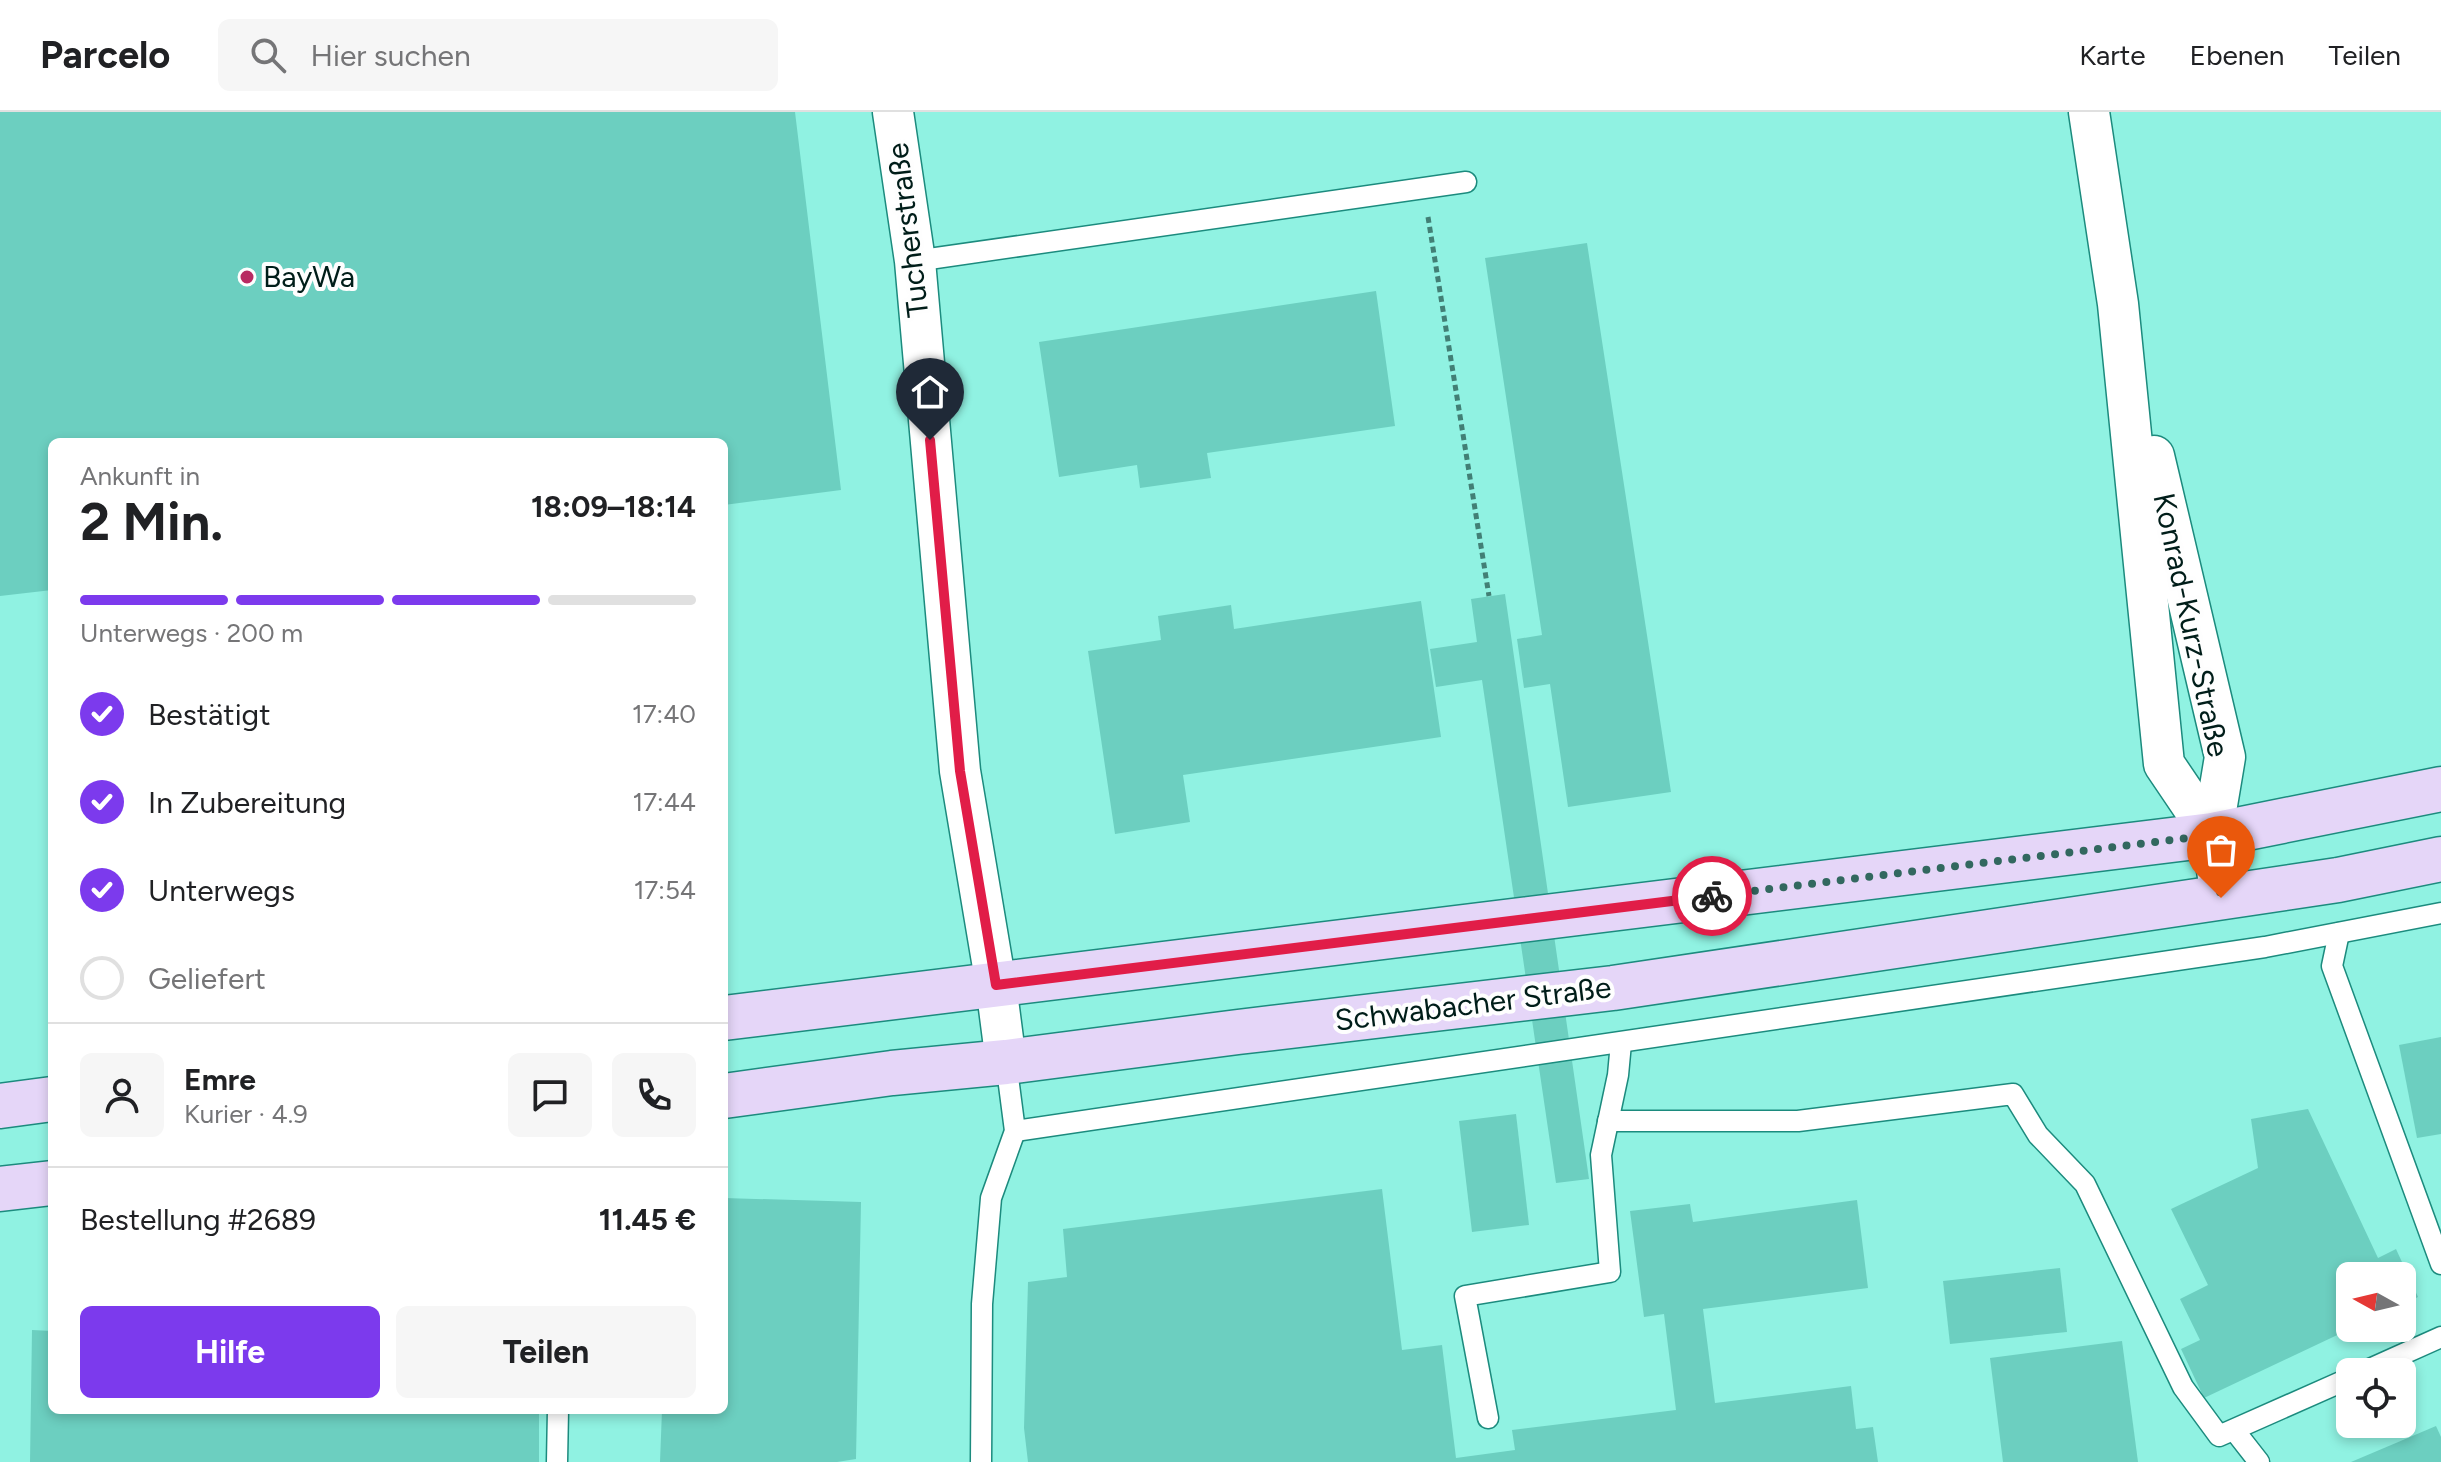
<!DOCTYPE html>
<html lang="de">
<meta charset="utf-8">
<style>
:root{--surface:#fff;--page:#f6f6f6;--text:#202124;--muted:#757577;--line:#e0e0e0;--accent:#7c3aed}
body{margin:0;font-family:Figtree,sans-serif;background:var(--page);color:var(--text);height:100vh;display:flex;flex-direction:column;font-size:30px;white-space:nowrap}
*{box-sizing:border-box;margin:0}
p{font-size:26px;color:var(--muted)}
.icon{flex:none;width:44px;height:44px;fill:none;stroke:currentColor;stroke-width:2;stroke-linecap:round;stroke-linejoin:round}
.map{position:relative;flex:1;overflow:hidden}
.sheet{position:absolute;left:48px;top:326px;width:680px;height:976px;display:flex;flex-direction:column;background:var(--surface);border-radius:12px;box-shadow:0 4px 12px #0003}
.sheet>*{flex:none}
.needle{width:52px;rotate:278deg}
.buttons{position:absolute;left:2336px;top:1150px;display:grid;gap:16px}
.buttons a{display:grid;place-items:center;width:80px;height:80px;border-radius:12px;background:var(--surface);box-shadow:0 4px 12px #0003;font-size:40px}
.pin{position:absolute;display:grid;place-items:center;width:68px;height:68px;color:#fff;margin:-82px -34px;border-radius:50% 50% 50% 0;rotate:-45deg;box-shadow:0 0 8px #0007}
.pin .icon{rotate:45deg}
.courier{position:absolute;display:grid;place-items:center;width:80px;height:80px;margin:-40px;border:6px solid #e11d48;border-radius:50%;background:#fff;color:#222;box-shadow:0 2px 10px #0007}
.headline em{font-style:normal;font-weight:700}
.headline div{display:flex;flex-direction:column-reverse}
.headline{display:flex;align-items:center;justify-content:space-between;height:136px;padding:0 32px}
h1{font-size:52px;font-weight:700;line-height:60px}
.bar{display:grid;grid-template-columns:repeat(4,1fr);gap:12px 8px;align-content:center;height:96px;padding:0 32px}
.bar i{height:10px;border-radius:6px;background:var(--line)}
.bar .current{background:var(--accent)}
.bar p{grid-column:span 4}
.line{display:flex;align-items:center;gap:20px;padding:0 32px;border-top:2px solid var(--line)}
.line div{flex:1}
.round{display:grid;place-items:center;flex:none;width:84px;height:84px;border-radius:12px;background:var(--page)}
ol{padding:0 32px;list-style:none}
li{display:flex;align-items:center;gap:24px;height:88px}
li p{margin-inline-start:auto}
li .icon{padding:8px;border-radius:50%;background:var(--accent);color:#fff;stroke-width:4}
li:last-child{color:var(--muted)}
li i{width:44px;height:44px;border:4px solid var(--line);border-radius:50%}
.primary-button{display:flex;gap:16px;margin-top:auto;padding:16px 32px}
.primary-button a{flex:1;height:92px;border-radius:12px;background:var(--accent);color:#fff;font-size:32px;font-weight:700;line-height:92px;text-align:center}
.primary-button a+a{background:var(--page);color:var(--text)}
header{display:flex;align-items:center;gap:48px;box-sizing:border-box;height:112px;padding:0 40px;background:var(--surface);border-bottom:2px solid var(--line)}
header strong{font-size:38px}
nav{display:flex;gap:44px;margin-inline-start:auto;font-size:28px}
.search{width:560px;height:72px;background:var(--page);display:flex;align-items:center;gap:20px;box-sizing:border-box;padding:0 28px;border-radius:12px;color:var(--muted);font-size:30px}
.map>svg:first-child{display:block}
.building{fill:#6ccfc0}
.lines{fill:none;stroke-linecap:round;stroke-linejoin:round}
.service-casing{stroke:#1c8b7e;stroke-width:23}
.minor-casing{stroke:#1c8b7e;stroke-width:43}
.secondary-casing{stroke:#1c8b7e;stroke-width:47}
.path{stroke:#427f75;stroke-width:5;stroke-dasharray:6 4;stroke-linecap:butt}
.service{stroke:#fff;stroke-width:20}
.minor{stroke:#fff;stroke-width:40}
.secondary{stroke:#e5d6f8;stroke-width:44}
.done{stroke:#32685f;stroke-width:8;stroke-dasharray:0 14.4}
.route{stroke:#e11d48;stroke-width:10}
.poi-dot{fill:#b82b62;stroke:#fefefe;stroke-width:3}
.labels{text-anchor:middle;stroke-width:8;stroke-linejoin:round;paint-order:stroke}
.street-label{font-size:30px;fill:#001d19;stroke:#fefefe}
.poi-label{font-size:30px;fill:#001d19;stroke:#fefefe;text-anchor:start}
</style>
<header>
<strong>Parcelo</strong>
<div class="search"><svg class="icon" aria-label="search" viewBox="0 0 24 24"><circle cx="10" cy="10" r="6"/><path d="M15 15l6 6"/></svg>Hier suchen</div>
<nav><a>Karte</a><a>Ebenen</a><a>Teilen</a></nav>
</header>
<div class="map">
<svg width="2441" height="1350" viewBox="0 0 2441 1350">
<rect width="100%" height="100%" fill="#90f2e2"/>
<!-- building -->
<g class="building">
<polygon points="0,0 795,0 841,378 724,393 724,330 52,330 52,478 0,484"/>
<polygon points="1587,131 1671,680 1568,695 1550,572 1524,576 1517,527 1542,523 1485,146"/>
<polygon points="1376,179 1395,314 1207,341 1211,366 1140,376 1137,353 1059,365 1039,230"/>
<polygon points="1505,482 1589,1067 1556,1071 1482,568 1436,575 1430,537 1477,530 1471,487"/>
<polygon points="1421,489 1441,625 1183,663 1190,710 1115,722 1088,539 1161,528 1158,504 1231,493 1234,517"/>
<polygon points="2441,925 2441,1022 2417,1026 2399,933"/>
<polygon points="2308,997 2378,1146 2396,1137 2418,1185 2402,1193 2402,1164 2350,1164 2350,1217 2204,1286 2181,1237 2200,1228 2180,1187 2208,1173 2171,1097 2258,1056 2251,1007"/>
<polygon points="1516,1002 1529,1113 1472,1120 1459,1009"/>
<polygon points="1382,1077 1402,1238 1442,1233 1456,1346 1515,1338 1512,1318 1676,1298 1664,1202 1644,1205 1630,1099 1690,1092 1693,1110 1857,1088 1868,1176 1703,1197 1715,1291 1851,1274 1856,1317 1873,1315 1878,1350 1028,1350 1024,1316 1028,1170 1067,1165 1063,1117"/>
<polygon points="724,1086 861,1090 856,1347 837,1350 660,1350 662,1298 724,1298"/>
<polygon points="2060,1156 2067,1220 1950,1232 1943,1169"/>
<polygon points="32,1218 52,1219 52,1298 539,1298 539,1350 30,1350"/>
<polygon points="2122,1229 2138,1350 2003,1350 1990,1246"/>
<polygon points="2436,1314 2441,1325 2441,1350 2351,1350"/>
</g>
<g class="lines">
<!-- service casing -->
<g class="service-casing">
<g id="service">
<polyline points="915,149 1466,70"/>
<polyline points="2339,821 2332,854 2441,1152"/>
<polyline points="1608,1009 1798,1009 2013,982 2038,1023 2085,1072 2183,1275 2219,1324 2350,1266"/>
<polyline points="1015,1019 2265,835 2441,801"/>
<polyline points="2363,1260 2441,1225"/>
<polyline points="1488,1306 1465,1184 1610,1160 1601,1043 1618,963 1621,931"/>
<polyline points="2234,1318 2259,1350"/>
<polyline points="557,1350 558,1298"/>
<polyline points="981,1350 982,1192 991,1086 1015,1019 1006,950"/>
</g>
</g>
<!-- minor casing -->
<g class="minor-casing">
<g id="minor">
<polyline points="893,0 915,149 960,659 996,873 1006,950"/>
<polyline points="2089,0 2118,192 2164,652 2212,723"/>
<polyline points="2154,344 2225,645 2212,723 2221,786"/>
</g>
</g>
<!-- secondary casing -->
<g class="secondary-casing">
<g id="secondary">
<polyline points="724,906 2212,723 2441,677"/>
<polyline points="724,984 892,961 1006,950 1238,920 1613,876 2338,768 2441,747"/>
<polyline points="0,994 52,987"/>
<polyline points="0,1077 52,1071"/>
</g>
</g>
<!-- path -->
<polyline class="path" points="1428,105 1489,484"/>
<!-- service -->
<use href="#service" class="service"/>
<!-- minor -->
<use href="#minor" class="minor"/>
<!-- secondary -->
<use href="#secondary" class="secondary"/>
</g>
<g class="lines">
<!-- done -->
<polyline class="done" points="1712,784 2212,723 2221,786"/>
<!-- route -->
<polyline class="route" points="930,328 960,659 996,873 1712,784"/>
</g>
<!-- markers -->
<circle class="poi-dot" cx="247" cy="165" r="8"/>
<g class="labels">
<!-- street labels -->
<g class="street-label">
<text transform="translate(908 118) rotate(-97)" y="10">Tucherstraße</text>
<text transform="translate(2191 513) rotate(78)" y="10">Konrad-Kurz-Straße</text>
<text transform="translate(1473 892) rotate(-7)" y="10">Schwabacher Straße</text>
</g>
<!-- poi labels -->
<g class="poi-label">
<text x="263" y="175">BayWa</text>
</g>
</g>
</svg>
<div class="buttons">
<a><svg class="needle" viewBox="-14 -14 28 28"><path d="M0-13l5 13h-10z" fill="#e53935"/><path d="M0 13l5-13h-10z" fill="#757577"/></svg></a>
<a><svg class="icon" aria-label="locate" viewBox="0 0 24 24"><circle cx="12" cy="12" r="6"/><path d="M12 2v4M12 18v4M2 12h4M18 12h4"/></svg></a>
</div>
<div class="pin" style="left:2221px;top:786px;background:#ea580c"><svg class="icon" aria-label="bag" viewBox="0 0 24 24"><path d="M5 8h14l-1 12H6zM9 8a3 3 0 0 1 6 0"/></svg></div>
<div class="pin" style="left:930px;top:328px;background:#1f2937"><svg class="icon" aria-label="home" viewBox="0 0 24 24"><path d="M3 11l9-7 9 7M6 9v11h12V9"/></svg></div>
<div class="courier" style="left:1712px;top:784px"><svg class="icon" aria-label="bike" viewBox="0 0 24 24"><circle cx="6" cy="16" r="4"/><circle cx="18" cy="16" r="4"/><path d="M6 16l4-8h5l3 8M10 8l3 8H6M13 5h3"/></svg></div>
<section class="sheet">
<div class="headline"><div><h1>2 Min.</h1><p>Ankunft in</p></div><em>18:09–18:14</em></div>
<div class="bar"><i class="current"></i><i class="current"></i><i class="current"></i><i></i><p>Unterwegs · 200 m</p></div>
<ol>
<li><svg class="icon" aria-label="check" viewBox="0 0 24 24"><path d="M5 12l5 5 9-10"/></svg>Bestätigt<p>17:40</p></li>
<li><svg class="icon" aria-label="check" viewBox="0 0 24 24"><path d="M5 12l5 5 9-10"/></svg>In Zubereitung<p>17:44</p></li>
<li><svg class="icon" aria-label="check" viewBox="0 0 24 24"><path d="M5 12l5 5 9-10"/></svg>Unterwegs<p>17:54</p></li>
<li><i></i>Geliefert</li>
</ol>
<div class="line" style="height:144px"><a class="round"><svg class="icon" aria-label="person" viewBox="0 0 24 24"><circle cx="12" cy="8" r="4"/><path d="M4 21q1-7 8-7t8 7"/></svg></a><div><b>Emre</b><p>Kurier · 4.9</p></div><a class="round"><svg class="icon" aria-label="chat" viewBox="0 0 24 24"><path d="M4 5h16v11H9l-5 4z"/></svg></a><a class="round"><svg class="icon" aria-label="phone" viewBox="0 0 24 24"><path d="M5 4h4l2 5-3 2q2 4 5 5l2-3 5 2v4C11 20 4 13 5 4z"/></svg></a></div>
<div class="line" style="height:104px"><div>Bestellung #2689</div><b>11.45 €</b></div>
<div class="primary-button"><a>Hilfe</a><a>Teilen</a></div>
</section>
</div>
